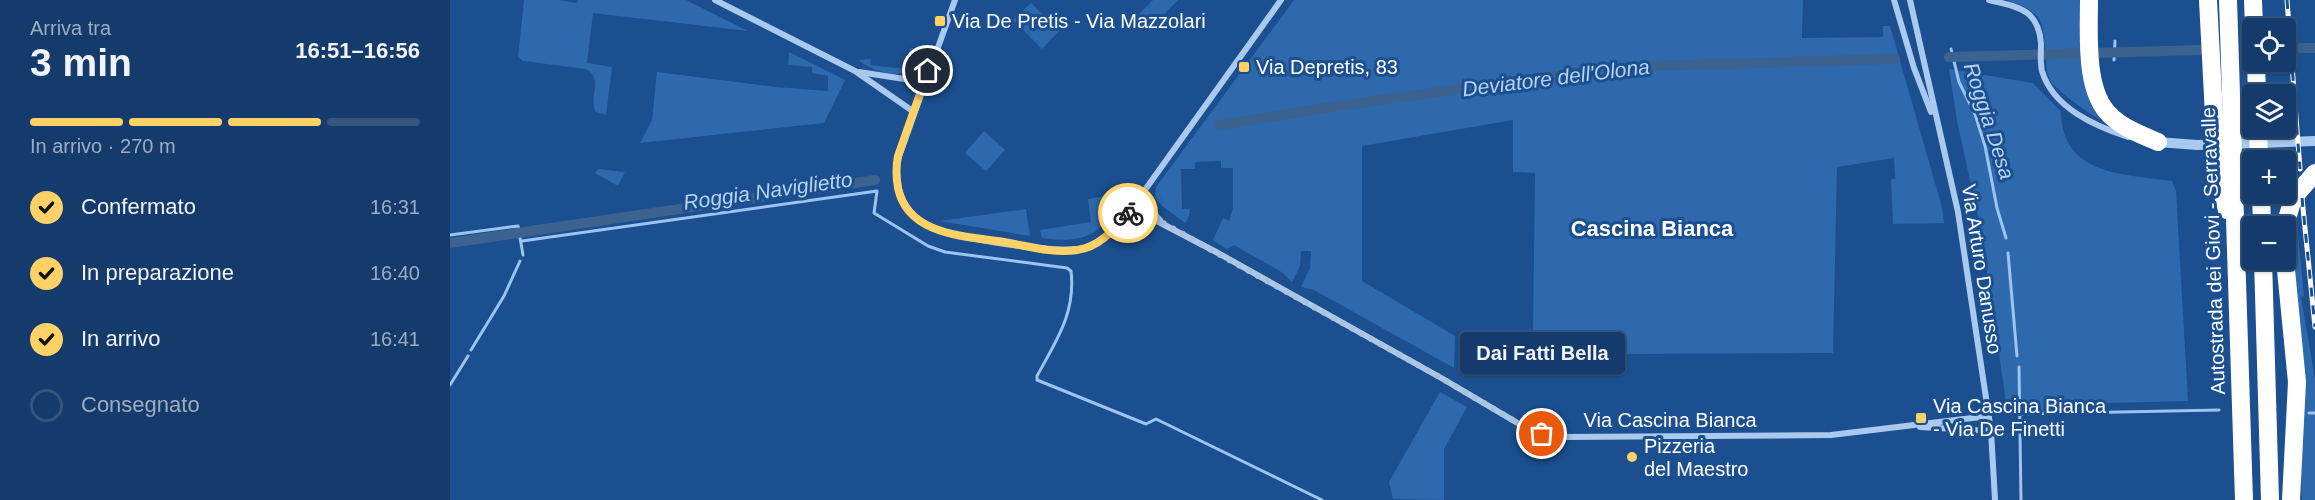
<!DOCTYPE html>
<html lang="it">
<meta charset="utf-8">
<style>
:root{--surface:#143b6b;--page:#214673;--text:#f1f3f6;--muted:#9dadc1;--line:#33557e;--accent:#ffd166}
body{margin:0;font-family:Arial,sans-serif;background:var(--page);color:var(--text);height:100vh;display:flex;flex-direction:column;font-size:22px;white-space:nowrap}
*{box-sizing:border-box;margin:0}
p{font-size:20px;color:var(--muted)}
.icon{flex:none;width:33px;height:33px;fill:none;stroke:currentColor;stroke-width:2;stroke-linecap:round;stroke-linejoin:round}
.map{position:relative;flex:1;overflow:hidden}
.panel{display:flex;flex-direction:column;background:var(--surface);width:450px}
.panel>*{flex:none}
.fabs{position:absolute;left:1792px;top:18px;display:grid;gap:12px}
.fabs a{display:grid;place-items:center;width:54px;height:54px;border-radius:6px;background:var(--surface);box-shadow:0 2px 4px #0004,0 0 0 2px var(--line);font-size:30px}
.pin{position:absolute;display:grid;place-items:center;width:51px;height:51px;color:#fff;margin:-26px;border:3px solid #fff;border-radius:50%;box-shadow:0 2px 6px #0007}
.courier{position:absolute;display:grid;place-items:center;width:60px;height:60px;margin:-30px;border:4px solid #ffd166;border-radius:50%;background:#fff;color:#222;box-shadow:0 2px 8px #0007}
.bubble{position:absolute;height:42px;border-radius:6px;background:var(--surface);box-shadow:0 2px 4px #0004,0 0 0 2px var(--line);font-size:20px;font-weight:800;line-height:42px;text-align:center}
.overview em{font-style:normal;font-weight:800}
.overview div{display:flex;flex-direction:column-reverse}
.overview{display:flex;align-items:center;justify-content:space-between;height:102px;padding:0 30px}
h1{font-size:39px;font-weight:800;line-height:45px}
.bar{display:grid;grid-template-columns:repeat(4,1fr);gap:9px 6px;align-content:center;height:72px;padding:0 30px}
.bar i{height:8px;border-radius:4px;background:var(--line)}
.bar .active{background:var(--accent)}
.bar p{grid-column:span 4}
ol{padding:0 30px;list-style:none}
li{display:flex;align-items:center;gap:18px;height:66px}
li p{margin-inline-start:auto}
li .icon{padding:6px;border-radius:50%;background:var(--accent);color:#111;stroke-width:4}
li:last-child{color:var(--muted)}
li i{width:33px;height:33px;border:3px solid var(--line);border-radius:50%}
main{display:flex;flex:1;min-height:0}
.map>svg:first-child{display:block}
.green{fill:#2e69ad}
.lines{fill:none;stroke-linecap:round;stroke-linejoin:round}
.stream{stroke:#9cc4f0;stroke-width:3}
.canal{stroke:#3c6290;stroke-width:10}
.minor{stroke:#a9c9ee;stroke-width:6}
.tertiary{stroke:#a9c9ee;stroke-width:10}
.motorway{stroke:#fff;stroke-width:18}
.rail-casing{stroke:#fff;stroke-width:5}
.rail{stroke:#1b4f8f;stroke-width:3;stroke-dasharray:9;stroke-linecap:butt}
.done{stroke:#afc1d8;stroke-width:6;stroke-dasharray:0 10.8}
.route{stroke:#ffd166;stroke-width:8}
.poi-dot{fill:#ffd166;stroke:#1b4f8f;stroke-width:2}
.labels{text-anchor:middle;stroke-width:6;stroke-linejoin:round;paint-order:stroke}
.poi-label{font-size:20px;fill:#fff;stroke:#1b4f8f;text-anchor:start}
.street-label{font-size:20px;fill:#fff;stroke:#1b4f8f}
.water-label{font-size:21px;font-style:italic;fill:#b5d3f5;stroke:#1b4f8f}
.quarter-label{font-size:22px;font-weight:bold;fill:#fff;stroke:#1b4f8f}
</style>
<main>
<section class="panel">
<div class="overview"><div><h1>3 min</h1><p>Arriva tra</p></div><em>16:51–16:56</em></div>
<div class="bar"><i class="active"></i><i class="active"></i><i class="active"></i><i></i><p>In arrivo · 270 m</p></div>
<ol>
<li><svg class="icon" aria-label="check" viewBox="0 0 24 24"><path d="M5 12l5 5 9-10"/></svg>Confermato<p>16:31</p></li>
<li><svg class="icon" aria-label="check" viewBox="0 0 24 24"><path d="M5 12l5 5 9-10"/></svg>In preparazione<p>16:40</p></li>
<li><svg class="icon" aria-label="check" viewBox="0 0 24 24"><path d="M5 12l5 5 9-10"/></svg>In arrivo<p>16:41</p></li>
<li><i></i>Consegnato</li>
</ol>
</section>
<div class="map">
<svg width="1865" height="500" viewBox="0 0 1865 500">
<rect width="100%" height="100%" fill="#1b4f8f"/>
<!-- green -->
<g class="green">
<path d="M74,0H108L127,3L128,0H236L298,31L143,13L137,63L162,67L156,115L146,112C138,97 154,79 136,69L73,61L68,57Z"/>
<polygon points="703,0 728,0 699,30 686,17"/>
<polygon points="844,0 1353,0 1352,38 1433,37 1433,26 1440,26 1492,207 1494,223 1443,224 1441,179 1445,179 1444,158 1387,167 1383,353 1164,354 1163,333 1083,334 1085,173 1063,172 1063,120 912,146 912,281 1005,336 1004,368 864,290 851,287 860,268 861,251 851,251 850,266 842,282 833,273 784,245 777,249 763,240 773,218 779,221 783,208 783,168 771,168 771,161 745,162 745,169 731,169 732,209 740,209 739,216 735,223 711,205 705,198 706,187"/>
<path d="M1556,0H1634V58L1640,103L1650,120C1637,112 1610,93 1601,82C1597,75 1596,66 1596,59C1593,22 1595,12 1556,0Z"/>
<polygon points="581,3 609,31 592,49 563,20"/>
<path d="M460,48L477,50C466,83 432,77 408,60L421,59L420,65L456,69Z"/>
<polygon points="339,52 395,80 374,123 190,143 202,120 207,72 326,87 378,91 378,76 362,73 362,67 338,65"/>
<path d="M1499,69L1583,83L1611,112C1612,176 1675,174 1722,181L1726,191L1738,401L1618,404L1619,414L1558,415L1530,226L1507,121Z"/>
<polygon points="534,131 555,150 536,171 515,153"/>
<polygon points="148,169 175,172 168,186 145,173"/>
<path d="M684,185C653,226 648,246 592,238L590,230L641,222L638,199L673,193V187Z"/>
<polygon points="576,209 580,236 490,221"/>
<path d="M1846,213L1854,296L1851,297L1865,379V500H1852C1849,433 1849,365 1845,298C1843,271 1833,238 1846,213Z"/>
<polygon points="990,392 1017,407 994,449 994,500 943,499 939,482"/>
</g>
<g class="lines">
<!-- stream -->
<g class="stream">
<polyline points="1501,49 1509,82 1525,114 1535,146 1547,208 1556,238"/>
<polyline points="1664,60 1665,41"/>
<polyline points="0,235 68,226 73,255"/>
<path d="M72,241L427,191L424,213L478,246L495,252L617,268L621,271C626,313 606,341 587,376V380L696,424L706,419L872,500"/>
<polyline points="1558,253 1567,356"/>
<polyline points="21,350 54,296 70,261"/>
<polyline points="1569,367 1571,500"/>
<polyline points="0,385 18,356"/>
<polyline points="1859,413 1865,413"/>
<polyline points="1570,414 1769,410"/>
</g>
<!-- canal -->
<g class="canal">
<polyline points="1836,48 1865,48"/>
<polyline points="1499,57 1750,50"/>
<polyline points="769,125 875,108 1166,67 1445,59"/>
<polyline points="0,243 425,180"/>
</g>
<!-- minor -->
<g class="minor">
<polyline points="265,0 405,71 464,112"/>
<path d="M505,0L447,162C445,188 453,211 476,225C496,238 616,256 638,247C657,240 669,224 682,208L831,0"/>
<polyline points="1444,0 1464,68 1481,112"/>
<polyline points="1460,0 1508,212 1541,431 1545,500"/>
<path d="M1539,0C1568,7 1588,9 1591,43C1591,52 1590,63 1592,71C1603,108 1645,126 1678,137"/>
<polyline points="409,72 474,82"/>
<polyline points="689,198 710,220"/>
<polyline points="682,208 768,253 993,379 1081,431 1114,437 1381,435 1539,416"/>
<polyline points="1470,427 1541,431"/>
</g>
<!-- tertiary -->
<polyline class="tertiary" points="1708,142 1747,145 1865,141"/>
<!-- motorway -->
<g class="motorway">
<path d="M1639,0C1639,34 1634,94 1662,117C1675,129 1692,135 1708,142"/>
<polyline points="1758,0 1767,173 1777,210"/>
<polyline points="1778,0 1794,500"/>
<polyline points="1803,0 1804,28"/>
<polyline points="1806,62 1807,94"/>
<polyline points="1808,128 1809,160"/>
<polyline points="1811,194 1812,226"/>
<polyline points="1835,226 1843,198 1865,173"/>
<polyline points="1813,260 1820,500"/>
<polyline points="1835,260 1847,382 1841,500"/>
</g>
<!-- rail casing -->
<g class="rail-casing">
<g id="rail">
<polyline points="1837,0 1850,169"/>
<polyline points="1852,198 1865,327"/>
</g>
</g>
<!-- rail -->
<use href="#rail" class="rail"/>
</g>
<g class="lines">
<!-- done -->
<polyline class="done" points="678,213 689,198 713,223 993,379 1081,431 1092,434"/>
<!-- route -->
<path class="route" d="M478,71L448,156C446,166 446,177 448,188C458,236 516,236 554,242C577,246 605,254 627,250C650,247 664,229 678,213"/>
</g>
<!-- markers -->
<g class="poi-dot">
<rect x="484" y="15" width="12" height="12" rx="3"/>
<rect x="788" y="61" width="12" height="12" rx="3"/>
<rect x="1465" y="412" width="12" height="12" rx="3"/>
<circle cx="1182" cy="457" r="6"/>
</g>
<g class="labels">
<!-- poi labels -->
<g class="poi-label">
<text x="502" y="28">Via De Pretis - Via Mazzolari</text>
<text x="806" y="74">Via Depretis, 83</text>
<text x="1483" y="413">Via Cascina Bianca<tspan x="1483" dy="23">- Via De Finetti</tspan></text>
<text x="1194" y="453">Pizzeria<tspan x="1194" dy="23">del Maestro</tspan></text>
</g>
<!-- street labels -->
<g class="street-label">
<text transform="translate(1763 251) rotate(-92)" y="7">Autostrada dei Giovi - Serravalle</text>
<text transform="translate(1532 269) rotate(81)" y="7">Via Arturo Danusso</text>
<text x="1220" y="427">Via Cascina Bianca</text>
</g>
<!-- water labels -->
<g class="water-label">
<text transform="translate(1106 78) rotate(-7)" y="7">Deviatore dell'Olona</text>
<text transform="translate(1539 121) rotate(72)" y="7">Roggia Desa</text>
<text transform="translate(318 191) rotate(-8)" y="7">Roggia Naviglietto</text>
</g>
<!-- quarter labels -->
<g class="quarter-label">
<text x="1202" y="236">Cascina Bianca</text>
</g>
</g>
</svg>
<div class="fabs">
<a><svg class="icon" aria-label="locate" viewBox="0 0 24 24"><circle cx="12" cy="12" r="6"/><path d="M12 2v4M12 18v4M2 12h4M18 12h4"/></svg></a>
<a><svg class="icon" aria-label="layers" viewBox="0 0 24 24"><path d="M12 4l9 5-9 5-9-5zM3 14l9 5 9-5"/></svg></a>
<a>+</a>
<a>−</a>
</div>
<div class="pin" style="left:1092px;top:434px;background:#ea580c"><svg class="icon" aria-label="bag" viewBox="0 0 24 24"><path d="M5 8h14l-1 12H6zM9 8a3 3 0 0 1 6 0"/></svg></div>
<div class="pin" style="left:478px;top:71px;background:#1f2937"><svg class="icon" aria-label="home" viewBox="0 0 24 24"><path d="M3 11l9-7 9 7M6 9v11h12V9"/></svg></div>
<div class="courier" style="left:678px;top:213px"><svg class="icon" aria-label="bike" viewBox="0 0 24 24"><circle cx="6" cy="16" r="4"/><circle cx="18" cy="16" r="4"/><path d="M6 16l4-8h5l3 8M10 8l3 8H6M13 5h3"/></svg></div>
<div class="bubble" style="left:1010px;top:332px;width:165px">Dai Fatti Bella</div>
</div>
</main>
